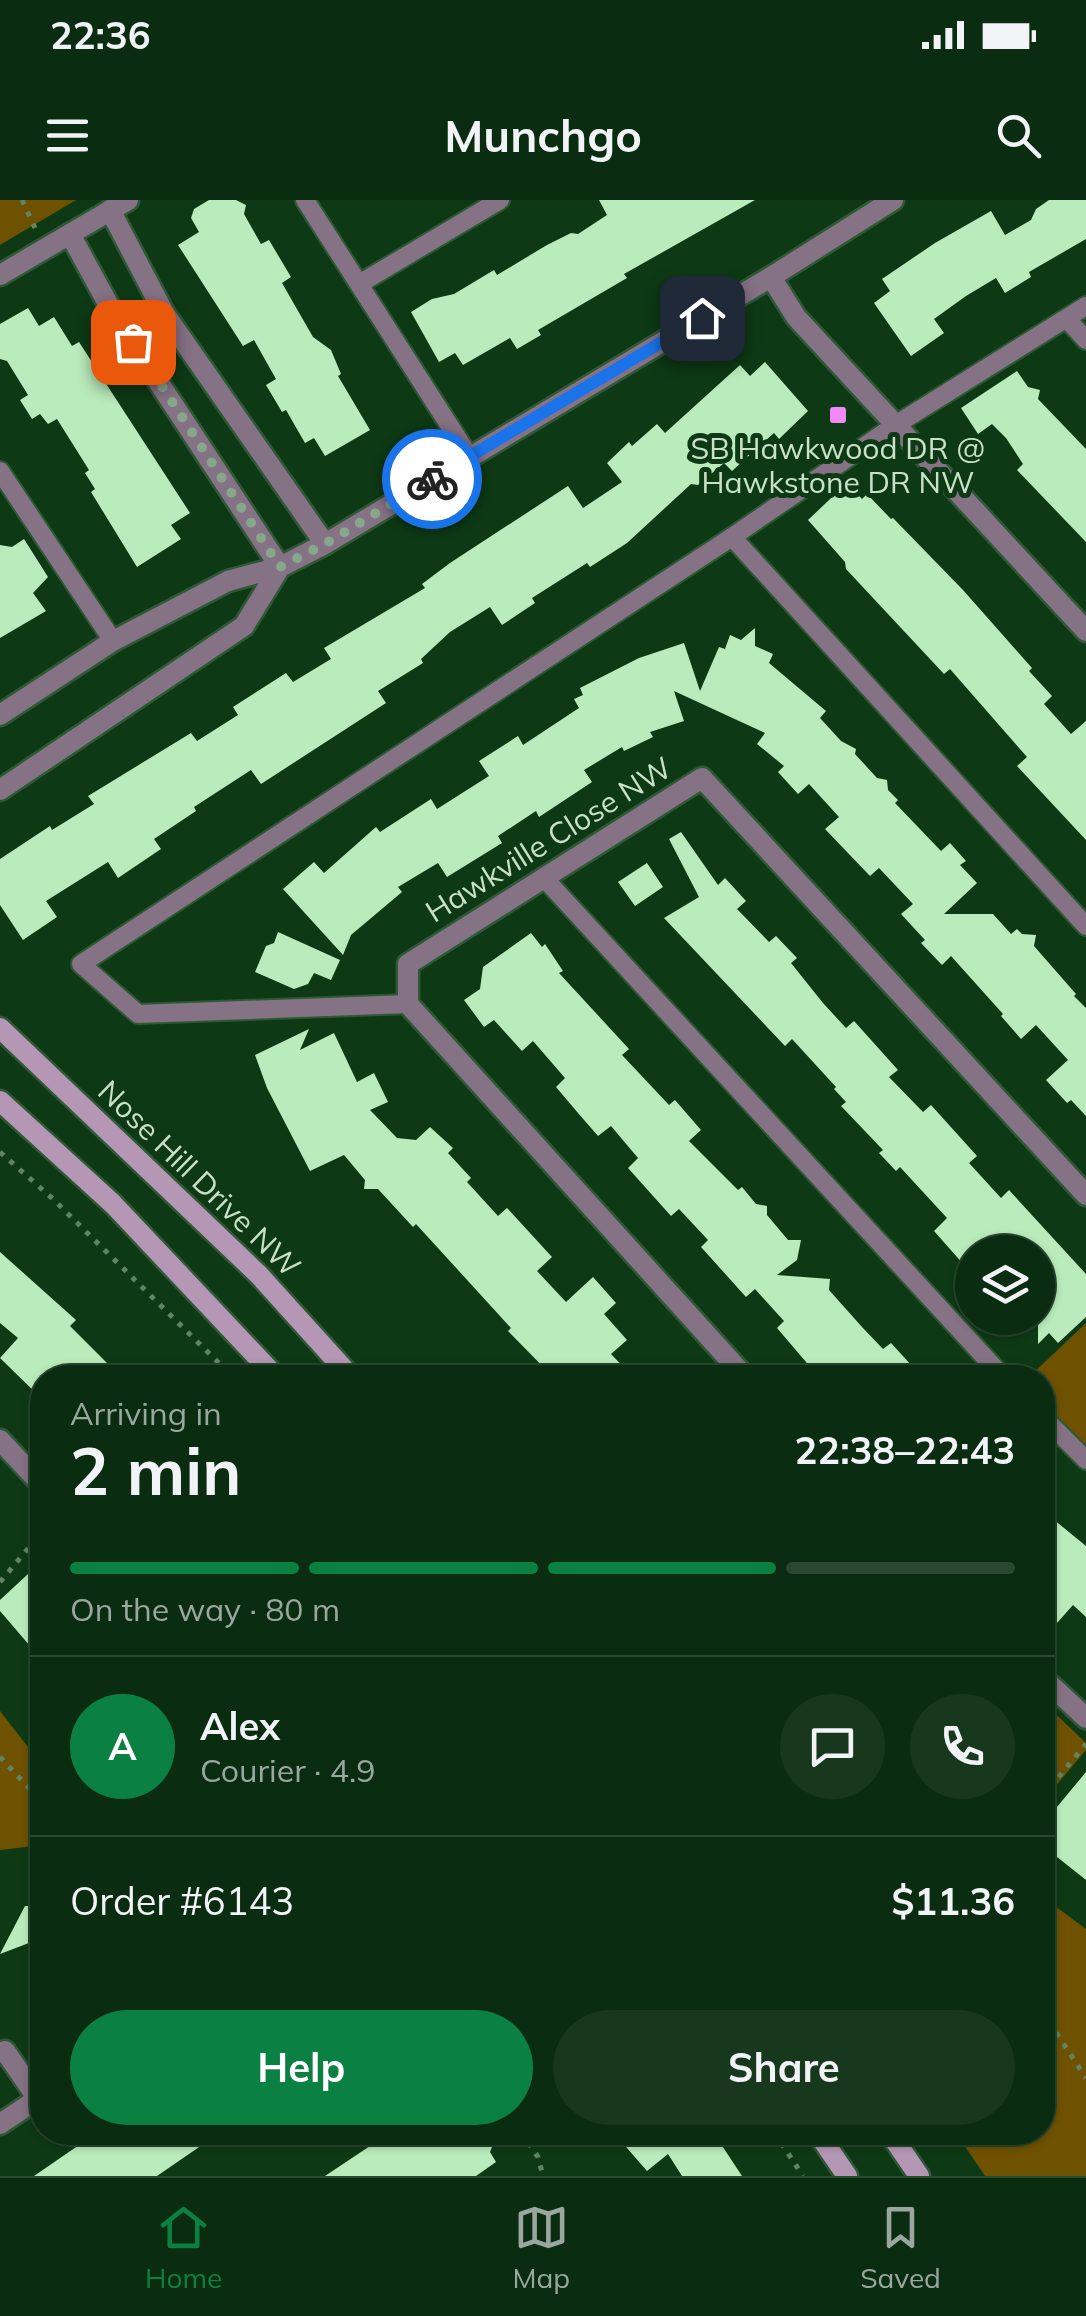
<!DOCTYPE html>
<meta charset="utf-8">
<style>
:root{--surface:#0a2c10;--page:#18381e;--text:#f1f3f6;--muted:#99a79f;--line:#2a4830;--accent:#0b8043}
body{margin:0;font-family:Mulish,sans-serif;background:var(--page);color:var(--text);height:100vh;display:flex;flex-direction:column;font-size:38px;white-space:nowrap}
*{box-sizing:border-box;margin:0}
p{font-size:32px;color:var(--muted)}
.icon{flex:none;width:55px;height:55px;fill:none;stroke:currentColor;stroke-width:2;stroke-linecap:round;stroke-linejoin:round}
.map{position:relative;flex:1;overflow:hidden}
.panel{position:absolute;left:30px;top:1165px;width:1025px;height:780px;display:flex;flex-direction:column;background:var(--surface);border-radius:40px;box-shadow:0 2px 8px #0004,0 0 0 2px var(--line)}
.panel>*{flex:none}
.buttons{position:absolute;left:955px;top:1035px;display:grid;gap:20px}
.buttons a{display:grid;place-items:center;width:100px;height:100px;border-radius:50%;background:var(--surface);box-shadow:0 2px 8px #0004,0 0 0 2px var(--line);font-size:50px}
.pin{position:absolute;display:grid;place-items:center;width:85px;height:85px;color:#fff;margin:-42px;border-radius:20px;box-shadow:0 5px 15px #0006}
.courier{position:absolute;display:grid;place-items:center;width:100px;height:100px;margin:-50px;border:8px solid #1a73e8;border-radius:50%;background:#fff;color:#222;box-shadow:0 2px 12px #0007}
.overview em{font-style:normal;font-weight:700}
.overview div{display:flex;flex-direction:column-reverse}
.overview{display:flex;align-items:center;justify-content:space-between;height:170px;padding:0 40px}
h1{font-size:65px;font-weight:700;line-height:75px}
.bar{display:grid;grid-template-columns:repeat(4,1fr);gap:15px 10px;align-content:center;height:120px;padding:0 40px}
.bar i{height:12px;border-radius:8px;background:var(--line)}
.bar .on{background:var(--accent)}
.bar p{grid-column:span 4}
.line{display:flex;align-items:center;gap:25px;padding:0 40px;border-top:2px solid var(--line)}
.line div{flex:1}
.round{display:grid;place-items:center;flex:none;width:105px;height:105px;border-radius:52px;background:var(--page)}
.cta{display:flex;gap:20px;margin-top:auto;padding:20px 40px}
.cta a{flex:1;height:115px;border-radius:60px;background:var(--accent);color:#fff;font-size:40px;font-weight:700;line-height:115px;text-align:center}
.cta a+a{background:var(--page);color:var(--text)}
.status{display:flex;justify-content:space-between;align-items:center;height:70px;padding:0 50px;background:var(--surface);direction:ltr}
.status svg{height:28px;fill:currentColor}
header{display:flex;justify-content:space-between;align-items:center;height:130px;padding:0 40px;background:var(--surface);font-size:45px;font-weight:700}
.tab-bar{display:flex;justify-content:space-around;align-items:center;height:140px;border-top:2px solid var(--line);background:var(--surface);font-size:28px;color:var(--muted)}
.tab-bar a{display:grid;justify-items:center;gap:5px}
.tab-bar .on{color:var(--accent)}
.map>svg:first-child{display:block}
.green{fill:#6e5200}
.building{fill:#baebbc}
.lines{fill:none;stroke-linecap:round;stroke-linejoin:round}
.service-casing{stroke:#2f5836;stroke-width:22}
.minor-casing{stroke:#2f5836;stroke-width:25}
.tertiary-casing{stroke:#2f5836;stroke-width:25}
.secondary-casing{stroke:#2f5836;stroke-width:25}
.path{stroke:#618466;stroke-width:5;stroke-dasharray:5 8;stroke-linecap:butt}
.service{stroke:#857285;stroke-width:18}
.minor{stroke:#857285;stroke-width:20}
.tertiary{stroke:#857285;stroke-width:20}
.secondary{stroke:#b597b5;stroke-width:20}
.done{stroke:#87a78b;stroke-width:10;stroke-dasharray:0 18}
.route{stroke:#1a73e8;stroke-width:12}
.poi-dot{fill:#f18af4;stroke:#0d3a15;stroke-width:4}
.labels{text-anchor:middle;stroke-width:10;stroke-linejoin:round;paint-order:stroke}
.poi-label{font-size:30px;fill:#c9e1ca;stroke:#0d3a15}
.street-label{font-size:30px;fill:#c9e1ca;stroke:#0d3a15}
</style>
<div class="status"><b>22:36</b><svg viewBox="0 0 49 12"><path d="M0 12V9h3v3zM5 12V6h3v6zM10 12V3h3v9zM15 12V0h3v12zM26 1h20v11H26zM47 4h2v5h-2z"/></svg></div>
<header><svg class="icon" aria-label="menu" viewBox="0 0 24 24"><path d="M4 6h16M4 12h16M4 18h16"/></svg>Munchgo<svg class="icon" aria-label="search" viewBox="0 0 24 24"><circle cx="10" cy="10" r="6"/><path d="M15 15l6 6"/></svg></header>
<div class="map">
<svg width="1086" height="1976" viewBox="0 0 1086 1976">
<rect width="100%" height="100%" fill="#0d3a15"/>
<!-- green -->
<g class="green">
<polygon points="0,0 76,0 0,45"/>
<polygon points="1086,1123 1086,1247 1043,1205 1042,1178 1028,1178"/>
<polygon points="1043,1502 1086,1543 1086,1550 1043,1601"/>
<polygon points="0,1511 42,1565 42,1645 0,1650"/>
<polygon points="1043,1697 1086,1729 1086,1976 985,1976 956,1933 1042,1932"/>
</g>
<!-- building -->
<g class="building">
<polygon points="209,0 236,0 246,5 244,14 261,44 269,40 291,77 282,83 313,137 331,150 341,174 338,176 370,230 325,256 314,238 305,243 286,210 282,212 266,185 276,179 254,140 243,146 178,45 199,32 191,18 194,9"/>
<polygon points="599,0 755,0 624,74 627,78 538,130 541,135 517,149 510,138 463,165 455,153 439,162 411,112 432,99 454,94 494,70 497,75 547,45 571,33 578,34 607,15"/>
<polygon points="1049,0 1086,0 1086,39 1029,72 1031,77 1005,93 996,78 966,96 934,119 944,133 911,156 874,103 890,91 882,79 935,43 991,11 1005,35 1031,20 1036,9"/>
<polygon points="28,108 39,126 54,117 72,146 79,142 190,313 171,325 181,339 137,367 91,292 95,289 85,273 89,270 57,219 48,224 40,214 32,219 20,200 28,195 7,161 0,159 0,124"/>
<polygon points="765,162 808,211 779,239 774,233 732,271 724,263 698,285 691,284 627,343 590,367 587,363 532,398 535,403 502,425 490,407 450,432 421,459 423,463 378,491 386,503 261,584 251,570 194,607 196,611 154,639 161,649 118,678 108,662 46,701 57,717 23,740 0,705 0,659 50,626 52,630 94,604 88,596 191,533 197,541 238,515 233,507 286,473 293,482 331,459 324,448 425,388 422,384 450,363 568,286 583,308 622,282 607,263 629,242 632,246 657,224 665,233 740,165 750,176"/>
<polygon points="1017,171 1028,187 1040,190 1038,199 1086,249 1086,342 1017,270 1023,264 1006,238 992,224 978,234 961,208"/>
<polygon points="847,283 862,299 867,294 891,319 893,318 963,390 1032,468 1029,471 1052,496 1044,504 1071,534 1086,521 1086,640 1017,566 1027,557 950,469 944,474 846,369 845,362 808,320"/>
<polygon points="24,339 48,377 33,393 46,411 0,438 0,345 12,347"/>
<polygon points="755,428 755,446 773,454 769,463 826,511 820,518 841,541 856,549 855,554 877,578 887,580 888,590 898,600 895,603 941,651 950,643 966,661 960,665 977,683 944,714 993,714 1011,734 1017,729 1022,734 1036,735 1034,746 1076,794 1074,796 1086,808 1086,916 1071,900 1067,903 1046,880 1068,860 1036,825 1021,839 1001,816 1003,814 951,756 942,765 921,743 925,740 901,714 913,704 879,668 870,676 825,629 839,617 809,584 798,594 778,572 784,566 757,544 765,533 674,491 684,521 650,532 653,537 624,551 622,547 584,570 592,582 539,617 536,611 498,636 502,643 447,677 438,663 398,687 402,692 351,735 343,755 283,689 314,662 324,673 376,627 380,632 431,599 437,609 489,576 479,561 518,536 523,545 579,508 574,499 583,495 580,488 639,458 684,443 700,491 719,447 725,449 730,435 741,440"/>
<polygon points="681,632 718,685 725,678 746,701 737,709 769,742 776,736 797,758 791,763 823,803 846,828 854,821 898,870 889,877 923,912 931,905 977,956 969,963 1001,998 1009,990 1086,1074 1086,1117 1058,1143 1049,1133 1038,1144 1038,1052 972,1052 972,1074 934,1031 947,1018 900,967 896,971 879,953 883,950 841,906 846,902 834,889 836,887 792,839 785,846 664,718 699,697 669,639"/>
<polygon points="647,663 663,687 635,706 618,682"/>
<polygon points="278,732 340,760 331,780 314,773 308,784 294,789 255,772 266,746 274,743"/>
<polygon points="531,733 542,747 545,744 563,771 559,773 629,849 622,855 669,905 675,900 701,930 689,941 738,990 742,987 756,1004 767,1006 767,1015 788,1040 801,1040 797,1060 777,1075 830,1079 829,1090 862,1127 883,1149 891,1143 923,1178 843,1178 831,1165 818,1176 777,1128 784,1121 755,1089 746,1097 701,1047 708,1040 679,1009 671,1016 628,968 638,958 611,926 598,936 578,913 556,887 565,878 533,841 522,851 494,820 484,827 464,800 480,789 483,767"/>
<polygon points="309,829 300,850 334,833 357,882 374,873 388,902 370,910 397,938 416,940 430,927 453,948 448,953 471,978 467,982 498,1016 507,1008 552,1057 537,1071 566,1102 593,1077 616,1103 604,1114 627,1140 611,1154 634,1178 554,1178 508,1131 511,1128 416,1024 413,1027 378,989 364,989 365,980 344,955 310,971 267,888 255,855"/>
<polygon points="0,1052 76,1120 70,1126 122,1178 42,1178 42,1199 0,1158 18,1138 0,1123"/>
<polygon points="1042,1310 1086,1346 1086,1417 1073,1405 1057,1423 1042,1410"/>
<polygon points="42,1361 42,1460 0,1411 0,1400"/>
<polygon points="1086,1572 1086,1680 1042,1645 1042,1625"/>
<polygon points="25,1706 42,1706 42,1738 0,1754"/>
<polygon points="98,1932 104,1932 114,1946 134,1932 221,1932 157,1976 34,1976"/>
<polygon points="391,1932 498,1932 490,1952 496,1962 476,1976 325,1976"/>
<polygon points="613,1932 713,1932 742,1976 682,1976 668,1954 647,1971"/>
</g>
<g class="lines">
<!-- service casing -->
<g class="service-casing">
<g id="service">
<polyline points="305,0 469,256"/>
<polyline points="359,84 500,0"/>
<polyline points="1067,119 1086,140"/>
<polyline points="0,271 113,441"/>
<polyline points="732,337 1086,726"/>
<polyline points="545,679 1004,1178"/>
<polyline points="408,804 138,814 81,764 732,337 897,224 1086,106"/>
<polyline points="1042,1216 1086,1260"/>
</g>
</g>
<!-- minor casing -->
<g class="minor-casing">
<g id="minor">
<polyline points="110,10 164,113 325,344"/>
<polyline points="70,34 113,113 280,367"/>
<polyline points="0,75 128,0"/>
<polyline points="746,1178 408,804 408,764 702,578 1086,995"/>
<polyline points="0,1240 42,1285"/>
<polyline points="1042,1477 1086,1518"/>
<polyline points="5,1851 38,1899"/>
<polyline points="0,1924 42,1896"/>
</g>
</g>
<!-- tertiary casing -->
<g class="tertiary-casing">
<g id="tertiary">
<polyline points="771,77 796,117 1086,431"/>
<polyline points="0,515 113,441 228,381 280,367 325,344 771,77 893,0"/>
<polyline points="0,590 244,426 280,367"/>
</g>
</g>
<!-- secondary casing -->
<g class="secondary-casing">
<g id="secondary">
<polyline points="0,828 259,1075 352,1178"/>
<polyline points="0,901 113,1004 277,1178"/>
<polyline points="817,1932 847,1976"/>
<polyline points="889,1932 919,1976"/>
</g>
</g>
<!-- path -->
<g class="path">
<polyline points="22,0 35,28"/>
<polyline points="0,952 53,999 234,1178"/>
<polyline points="0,1382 42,1332"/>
<polyline points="0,1557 42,1602"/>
<polyline points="1042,1597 1086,1544"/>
<polyline points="1042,1811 1086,1878"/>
<polyline points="521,1932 538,1957 543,1976"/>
<polyline points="774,1932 803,1976"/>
</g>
<!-- service -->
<use href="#service" class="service"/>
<!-- minor -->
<use href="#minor" class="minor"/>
<!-- tertiary -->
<use href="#tertiary" class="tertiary"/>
<!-- secondary -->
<use href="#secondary" class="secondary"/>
</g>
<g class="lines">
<!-- done -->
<polyline class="done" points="133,142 280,367 325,344 432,279"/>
<!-- route -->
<polyline class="route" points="432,279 702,118"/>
</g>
<!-- markers -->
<rect class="poi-dot" x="828" y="205" width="20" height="20" rx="5"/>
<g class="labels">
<!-- poi labels -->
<g class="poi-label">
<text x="838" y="259">SB Hawkwood DR @<tspan x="838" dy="34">Hawkstone DR NW</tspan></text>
</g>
<!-- street labels -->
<g class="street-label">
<text transform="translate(549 640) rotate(-32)" y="10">Hawkville Close NW</text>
<text transform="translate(199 979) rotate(44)" y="10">Nose Hill Drive NW</text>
</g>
</g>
</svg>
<div class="buttons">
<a><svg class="icon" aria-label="layers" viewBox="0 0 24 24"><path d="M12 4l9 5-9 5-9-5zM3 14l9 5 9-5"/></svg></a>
</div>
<div class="pin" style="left:133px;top:142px;background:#ea580c"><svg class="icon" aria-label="bag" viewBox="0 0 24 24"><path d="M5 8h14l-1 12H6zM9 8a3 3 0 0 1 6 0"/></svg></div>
<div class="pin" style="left:702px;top:118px;background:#1f2937"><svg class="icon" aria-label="home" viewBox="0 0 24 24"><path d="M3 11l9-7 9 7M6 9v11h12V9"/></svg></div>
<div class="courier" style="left:432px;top:279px"><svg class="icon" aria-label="bike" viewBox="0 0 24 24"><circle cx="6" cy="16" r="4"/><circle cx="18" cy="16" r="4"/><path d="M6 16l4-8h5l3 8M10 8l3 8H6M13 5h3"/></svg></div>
<section class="panel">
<div class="overview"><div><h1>2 min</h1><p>Arriving in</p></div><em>22:38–22:43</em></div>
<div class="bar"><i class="on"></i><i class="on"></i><i class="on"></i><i></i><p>On the way · 80 m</p></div>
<div class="line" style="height:180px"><b class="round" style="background:var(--accent);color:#fff">A</b><div><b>Alex</b><p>Courier · 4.9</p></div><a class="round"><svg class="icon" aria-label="chat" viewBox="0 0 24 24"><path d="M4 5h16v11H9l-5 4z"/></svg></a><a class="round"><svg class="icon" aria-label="phone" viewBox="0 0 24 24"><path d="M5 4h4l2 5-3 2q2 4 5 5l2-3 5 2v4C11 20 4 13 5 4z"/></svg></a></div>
<div class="line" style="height:130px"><div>Order #6143</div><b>$11.36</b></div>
<div class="cta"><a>Help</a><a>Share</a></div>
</section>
</div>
<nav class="tab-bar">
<a class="on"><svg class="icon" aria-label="home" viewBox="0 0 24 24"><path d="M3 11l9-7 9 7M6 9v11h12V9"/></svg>Home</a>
<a><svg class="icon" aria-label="map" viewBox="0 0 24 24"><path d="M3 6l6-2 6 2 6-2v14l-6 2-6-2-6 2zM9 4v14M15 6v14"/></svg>Map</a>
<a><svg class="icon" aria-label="saved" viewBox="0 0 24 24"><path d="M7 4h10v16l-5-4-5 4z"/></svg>Saved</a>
</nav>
